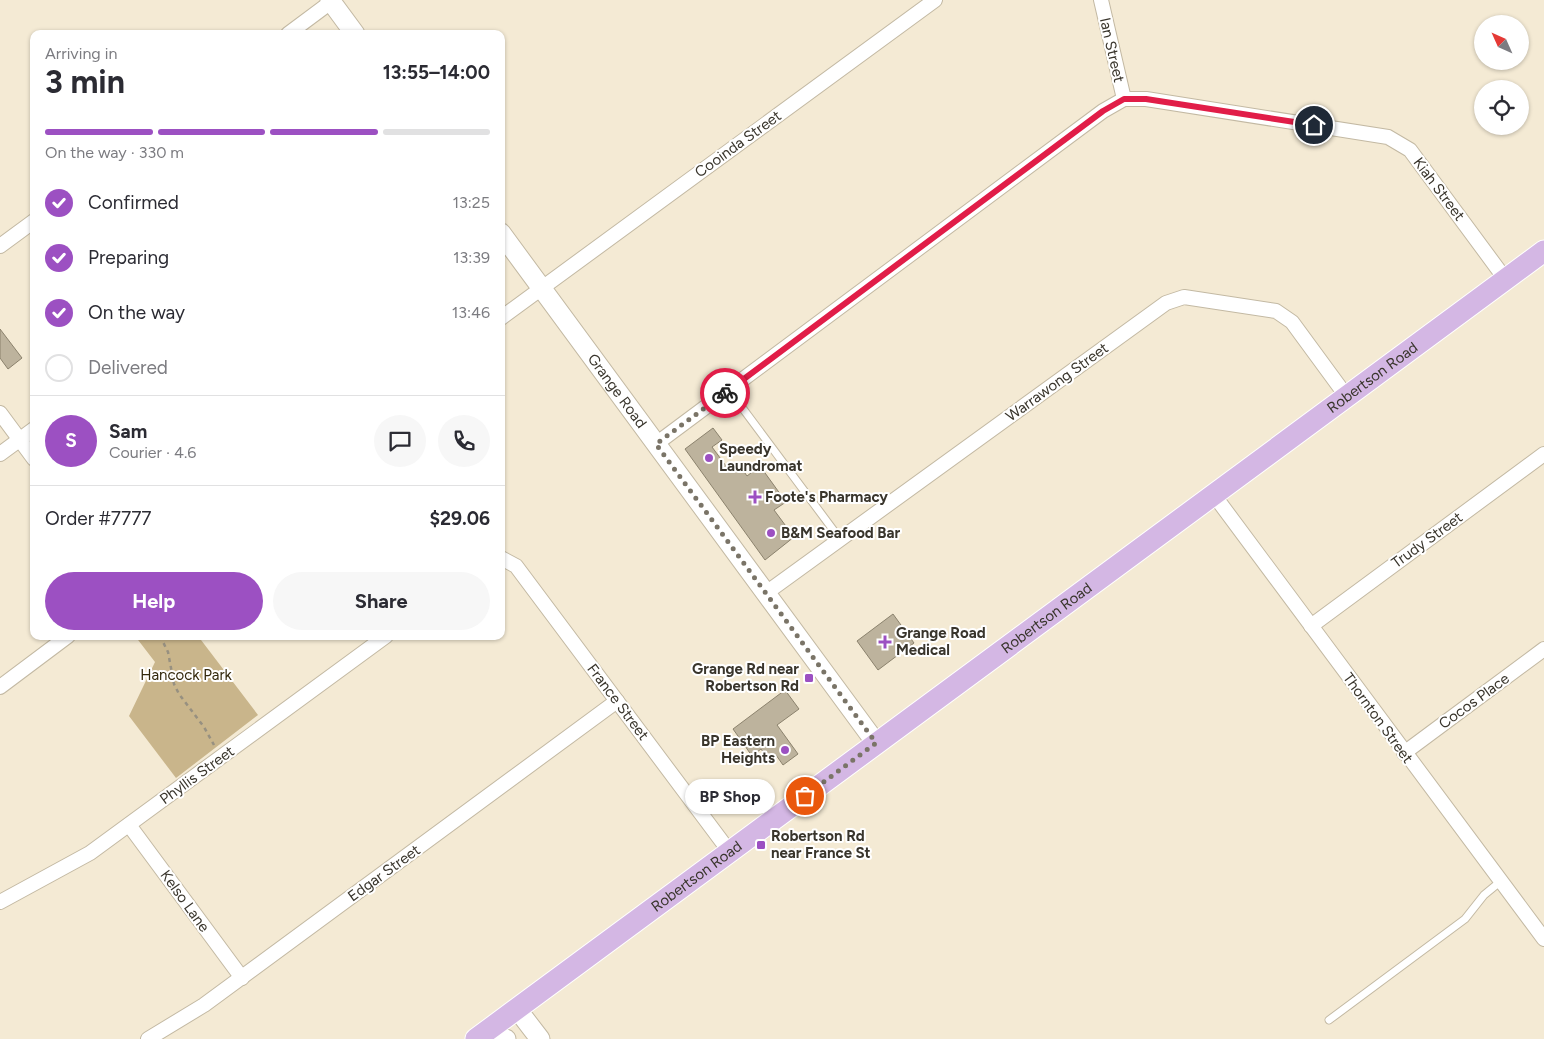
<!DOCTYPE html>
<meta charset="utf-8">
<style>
:root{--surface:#fff;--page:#f7f7f7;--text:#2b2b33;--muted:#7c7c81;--line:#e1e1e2;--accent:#9c50c2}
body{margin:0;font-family:Figtree,sans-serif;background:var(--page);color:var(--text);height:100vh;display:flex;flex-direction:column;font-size:19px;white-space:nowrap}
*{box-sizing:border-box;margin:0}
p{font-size:16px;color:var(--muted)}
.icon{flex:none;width:28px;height:28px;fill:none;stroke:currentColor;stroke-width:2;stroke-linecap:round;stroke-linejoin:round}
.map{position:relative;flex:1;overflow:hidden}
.details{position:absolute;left:30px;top:30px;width:475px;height:610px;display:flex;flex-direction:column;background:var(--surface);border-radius:10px;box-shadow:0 1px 4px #0004}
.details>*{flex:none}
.needle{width:32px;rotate:315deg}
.tools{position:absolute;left:1474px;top:15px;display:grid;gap:10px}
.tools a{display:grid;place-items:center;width:55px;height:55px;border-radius:50%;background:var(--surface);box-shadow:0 1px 4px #0004;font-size:25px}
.pin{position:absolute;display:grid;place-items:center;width:42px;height:42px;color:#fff;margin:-21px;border:2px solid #fff;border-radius:50%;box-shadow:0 1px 5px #0007}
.courier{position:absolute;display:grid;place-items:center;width:50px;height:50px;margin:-25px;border:4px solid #e11d48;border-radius:50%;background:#fff;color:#222;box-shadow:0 1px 6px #0007}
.bubble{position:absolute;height:35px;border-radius:18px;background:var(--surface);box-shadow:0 1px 4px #0004;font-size:16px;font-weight:700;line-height:35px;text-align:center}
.overview em{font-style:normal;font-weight:700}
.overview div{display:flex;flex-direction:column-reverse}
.overview{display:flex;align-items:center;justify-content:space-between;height:85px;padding:0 15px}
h1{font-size:32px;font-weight:700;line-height:38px}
.bar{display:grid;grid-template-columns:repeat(4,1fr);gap:8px 5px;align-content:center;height:60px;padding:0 15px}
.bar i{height:6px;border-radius:4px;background:var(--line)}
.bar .current{background:var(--accent)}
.bar p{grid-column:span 4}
.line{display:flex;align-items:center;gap:12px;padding:0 15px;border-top:1px solid var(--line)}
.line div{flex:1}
.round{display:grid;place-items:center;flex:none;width:52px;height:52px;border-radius:26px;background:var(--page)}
ol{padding:0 15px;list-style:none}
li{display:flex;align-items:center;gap:15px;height:55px}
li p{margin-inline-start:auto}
li .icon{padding:5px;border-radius:50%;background:var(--accent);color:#fff;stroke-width:4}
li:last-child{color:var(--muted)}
li i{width:28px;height:28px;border:2px solid var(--line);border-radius:50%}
.action{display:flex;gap:10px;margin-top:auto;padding:10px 15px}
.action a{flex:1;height:58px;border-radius:30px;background:var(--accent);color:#fff;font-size:20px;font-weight:700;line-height:58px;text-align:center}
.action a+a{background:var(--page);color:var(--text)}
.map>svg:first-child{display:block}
.green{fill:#c9b58b}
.building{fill:#bdb39d;stroke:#8b826d}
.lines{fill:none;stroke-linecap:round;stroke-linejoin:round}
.lane-casing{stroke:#c3b9a3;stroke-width:9}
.street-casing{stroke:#c3b9a3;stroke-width:16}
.secondary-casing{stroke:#c3b9a3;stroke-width:21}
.primary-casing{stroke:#fff;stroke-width:23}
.path{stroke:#979080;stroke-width:2.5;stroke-dasharray:4 4;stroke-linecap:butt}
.lane{stroke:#fff;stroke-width:7}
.street{stroke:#fff;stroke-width:14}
.secondary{stroke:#fff;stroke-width:19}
.primary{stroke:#d4b7e4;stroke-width:21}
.done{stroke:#7a7467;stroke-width:5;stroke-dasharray:0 9}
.route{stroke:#e11d48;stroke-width:6}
.poi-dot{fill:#9c50c2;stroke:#fff;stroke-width:2}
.labels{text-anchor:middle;stroke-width:4;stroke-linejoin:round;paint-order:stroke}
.street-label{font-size:15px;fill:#39352c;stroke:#fff}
.poi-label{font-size:15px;font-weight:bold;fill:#39352c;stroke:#fff;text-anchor:start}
.park-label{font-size:15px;fill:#33280c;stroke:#fff}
</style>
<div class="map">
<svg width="1544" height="1039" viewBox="0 0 1544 1039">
<rect width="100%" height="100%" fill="#f4ead4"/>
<!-- green -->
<polygon class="green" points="135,636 198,636 258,715 176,778 129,716 155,662"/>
<!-- building -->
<g class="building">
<polygon points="0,329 22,358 8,369 0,358"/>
<polygon points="713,428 722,440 712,447 729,470 738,463 747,476 760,466 786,502 774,510 794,537 765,560 685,449"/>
<polygon points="893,614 914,643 878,670 857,641"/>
<polygon points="785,690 799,709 777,725 798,754 783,765 776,755 769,760 761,749 752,756 733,729"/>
</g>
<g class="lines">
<!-- lane casing -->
<g class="lane-casing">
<g id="lane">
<polyline points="729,390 840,539"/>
<polyline points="1329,1020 1465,919 1484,895 1501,881"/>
</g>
</g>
<!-- street casing -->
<g class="street-casing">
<g id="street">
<polyline points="1101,0 1124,99"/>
<polyline points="288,34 331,2"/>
<polyline points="0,246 34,221"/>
<polyline points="501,318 935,0"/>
<polyline points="0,413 34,459"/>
<polyline points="656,444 1103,111 1124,99 1146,99 1388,137 1410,150 1506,280"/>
<polyline points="0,454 34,429"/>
<polyline points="1214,495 1544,939"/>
<polyline points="501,558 516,566 729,851"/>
<polyline points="766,593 1166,303 1184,297 1276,311 1292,322 1347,397"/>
<polyline points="1311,626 1544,454"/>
<polyline points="0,687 68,636"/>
<polyline points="1404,753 1544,649"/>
<polyline points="129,825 242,978"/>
<polyline points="0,902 90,853 386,636"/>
<polyline points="148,1039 204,1005 617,701"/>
</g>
</g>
<!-- secondary casing -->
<g class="secondary-casing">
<g id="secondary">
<polyline points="330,0 355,34"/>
<path id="s1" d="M501,233L876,743"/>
<polyline points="517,1009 540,1039"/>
<polyline points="482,1034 506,1039"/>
</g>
</g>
<!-- primary casing -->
<g class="primary-casing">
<g id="primary">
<path id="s2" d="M476,1039L1544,251"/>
</g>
</g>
<!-- path -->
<polyline class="path" points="160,636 168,652 174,684 179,694 204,727 214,745"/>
<!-- lane -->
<use href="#lane" class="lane"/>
<!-- street -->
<use href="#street" class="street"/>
<!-- secondary -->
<use href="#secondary" class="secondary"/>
<!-- primary -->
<use href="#primary" class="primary"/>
</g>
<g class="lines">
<!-- done -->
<polyline class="done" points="725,393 656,444 876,743 805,796"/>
<!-- route -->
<polyline class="route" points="725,393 1103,111 1124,99 1146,99 1314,125"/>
</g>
<!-- markers -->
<g class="poi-dot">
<circle cx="709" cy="458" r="5"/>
<path d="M752.5 489.5h5v5h5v5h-5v5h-5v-5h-5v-5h5z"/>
<circle cx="771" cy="533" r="5"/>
<path d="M882.5 634.5h5v5h5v5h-5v5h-5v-5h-5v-5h5z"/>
<rect x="804" y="673" width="10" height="10" rx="2.5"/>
<circle cx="785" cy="750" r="5"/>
<rect x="756" y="840" width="10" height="10" rx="2.5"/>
</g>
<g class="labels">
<!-- street labels -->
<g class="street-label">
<text transform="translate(1112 50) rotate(77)" y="5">Ian Street</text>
<text transform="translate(738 144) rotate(-36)" y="5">Cooinda Street</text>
<text transform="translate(1439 189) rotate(53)" y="5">Kiah Street</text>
<text dy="5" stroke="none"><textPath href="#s2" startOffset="1114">Robertson Road</textPath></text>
<text transform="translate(1057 382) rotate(-36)" y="5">Warrawong Street</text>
<text dy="5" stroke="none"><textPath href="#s1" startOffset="196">Grange Road</textPath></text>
<text transform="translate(1427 540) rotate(-36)" y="5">Trudy Street</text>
<text dy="5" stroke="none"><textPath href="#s2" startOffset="709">Robertson Road</textPath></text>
<text transform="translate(1474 701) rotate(-36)" y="5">Cocos Place</text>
<text transform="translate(618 702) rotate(53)" y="5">France Street</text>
<text transform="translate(1378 718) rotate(54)" y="5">Thornton Street</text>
<text transform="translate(197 775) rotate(-36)" y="5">Phyllis Street</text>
<text transform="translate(384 873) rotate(-36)" y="5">Edgar Street</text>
<text dy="5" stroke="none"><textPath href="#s2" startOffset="274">Robertson Road</textPath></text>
<text transform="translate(185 901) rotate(54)" y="5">Kelso Lane</text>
</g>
<!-- poi labels -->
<g class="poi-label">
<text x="719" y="454">Speedy<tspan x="719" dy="17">Laundromat</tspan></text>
<text x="765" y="502">Foote's Pharmacy</text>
<text x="781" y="538">B&amp;M Seafood Bar</text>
<text x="896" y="638">Grange Road<tspan x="896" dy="17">Medical</tspan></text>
<text x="799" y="674" text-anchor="end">Grange Rd near<tspan x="799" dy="17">Robertson Rd</tspan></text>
<text x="775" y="746" text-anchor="end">BP Eastern<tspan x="775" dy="17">Heights</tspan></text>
<text x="771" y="841">Robertson Rd<tspan x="771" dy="17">near France St</tspan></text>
</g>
<!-- park labels -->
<g class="park-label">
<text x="186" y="680">Hancock Park</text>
</g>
</g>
</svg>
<div class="tools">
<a><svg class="needle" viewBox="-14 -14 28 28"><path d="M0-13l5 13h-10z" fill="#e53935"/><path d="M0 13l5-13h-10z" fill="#7c7c81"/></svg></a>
<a><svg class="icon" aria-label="locate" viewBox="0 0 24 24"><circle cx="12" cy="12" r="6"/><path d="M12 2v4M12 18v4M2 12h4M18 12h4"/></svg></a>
</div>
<div class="pin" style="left:805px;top:796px;background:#ea580c"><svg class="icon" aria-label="bag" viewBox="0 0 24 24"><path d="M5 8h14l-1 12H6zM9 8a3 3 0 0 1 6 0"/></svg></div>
<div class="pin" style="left:1314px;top:125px;background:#1f2937"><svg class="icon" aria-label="home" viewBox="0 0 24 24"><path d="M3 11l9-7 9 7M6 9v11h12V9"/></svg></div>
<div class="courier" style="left:725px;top:393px"><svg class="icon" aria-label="bike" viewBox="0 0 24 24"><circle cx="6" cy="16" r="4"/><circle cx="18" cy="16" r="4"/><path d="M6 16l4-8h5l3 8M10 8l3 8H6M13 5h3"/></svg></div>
<div class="bubble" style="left:685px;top:779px;width:90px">BP Shop</div>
<section class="details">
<div class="overview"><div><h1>3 min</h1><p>Arriving in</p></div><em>13:55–14:00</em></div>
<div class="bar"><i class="current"></i><i class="current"></i><i class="current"></i><i></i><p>On the way · 330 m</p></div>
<ol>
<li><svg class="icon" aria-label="check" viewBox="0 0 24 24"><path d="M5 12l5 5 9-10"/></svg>Confirmed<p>13:25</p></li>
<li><svg class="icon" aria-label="check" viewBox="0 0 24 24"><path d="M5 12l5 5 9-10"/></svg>Preparing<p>13:39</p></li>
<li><svg class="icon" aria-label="check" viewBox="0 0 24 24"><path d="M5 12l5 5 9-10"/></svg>On the way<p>13:46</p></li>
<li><i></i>Delivered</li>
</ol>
<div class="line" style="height:90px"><b class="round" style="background:var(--accent);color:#fff">S</b><div><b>Sam</b><p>Courier · 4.6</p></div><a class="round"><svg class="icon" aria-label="chat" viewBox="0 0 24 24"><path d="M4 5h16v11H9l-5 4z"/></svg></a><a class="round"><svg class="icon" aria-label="phone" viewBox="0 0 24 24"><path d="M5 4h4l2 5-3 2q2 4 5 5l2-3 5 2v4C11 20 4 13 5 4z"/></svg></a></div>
<div class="line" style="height:65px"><div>Order #7777</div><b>$29.06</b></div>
<div class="action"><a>Help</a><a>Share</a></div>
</section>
</div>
